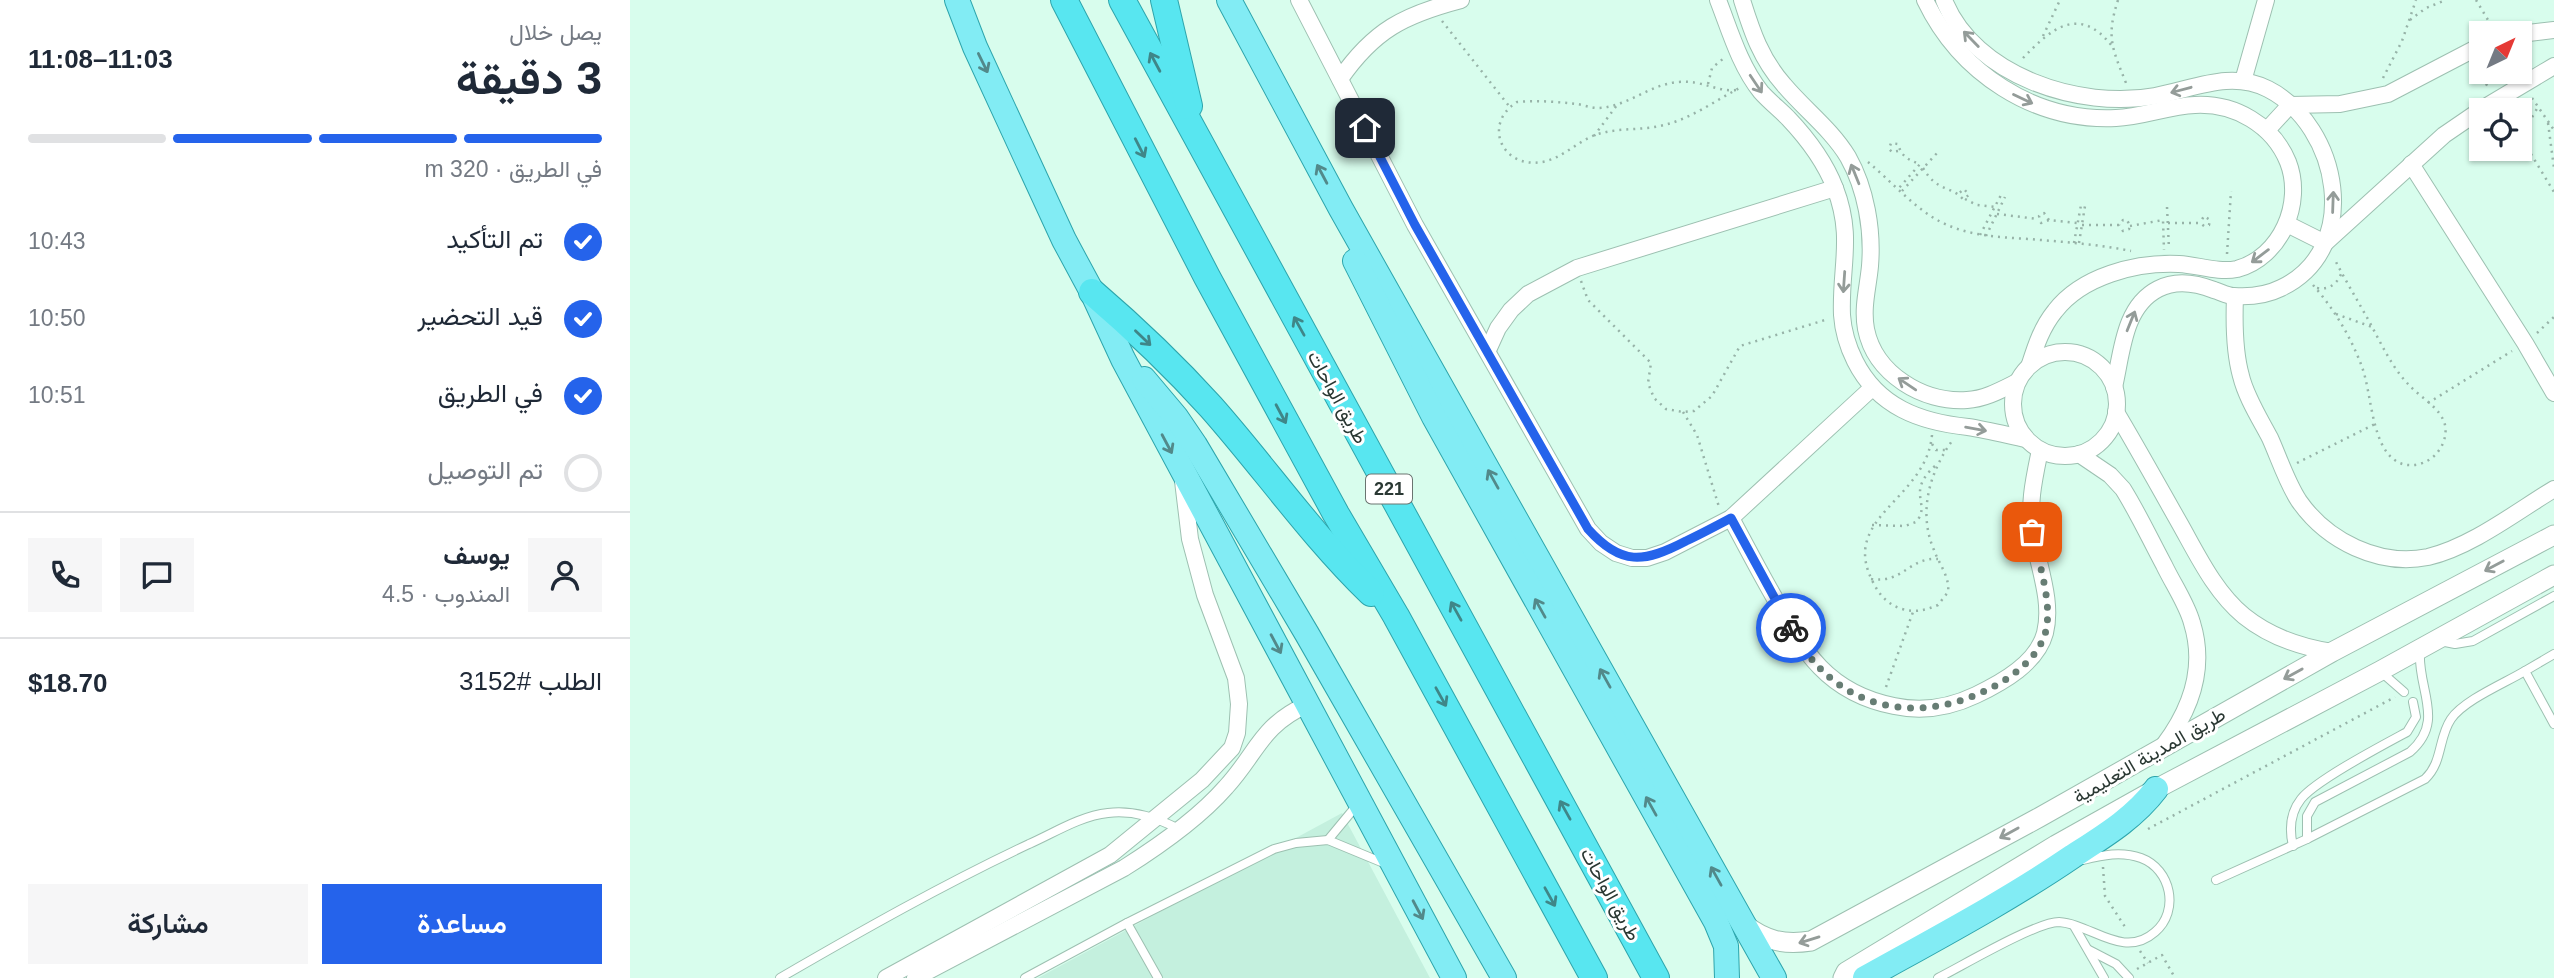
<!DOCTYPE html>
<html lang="ar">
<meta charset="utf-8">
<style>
:root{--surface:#fff;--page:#f6f6f7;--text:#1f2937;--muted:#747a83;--line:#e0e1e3;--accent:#2563eb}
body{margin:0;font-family:Arial,Vazirmatn,sans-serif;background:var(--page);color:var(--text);direction:rtl;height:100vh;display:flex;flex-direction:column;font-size:26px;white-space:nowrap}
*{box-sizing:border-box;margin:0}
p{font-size:23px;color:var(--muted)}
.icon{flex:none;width:38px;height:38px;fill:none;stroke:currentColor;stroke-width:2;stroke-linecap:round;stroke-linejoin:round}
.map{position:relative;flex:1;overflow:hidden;direction:ltr}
.sheet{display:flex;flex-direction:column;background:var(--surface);width:630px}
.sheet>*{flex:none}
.needle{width:46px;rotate:43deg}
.fabs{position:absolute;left:1839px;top:21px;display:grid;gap:14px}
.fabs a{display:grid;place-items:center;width:63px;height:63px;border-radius:0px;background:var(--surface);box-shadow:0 2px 5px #0004;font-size:35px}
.pin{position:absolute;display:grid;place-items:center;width:60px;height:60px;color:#fff;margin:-30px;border-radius:14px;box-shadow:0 4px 10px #0006}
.courier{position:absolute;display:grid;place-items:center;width:70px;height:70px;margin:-35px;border:5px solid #2563eb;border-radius:50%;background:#fff;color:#222;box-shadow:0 2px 9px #0007}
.headline em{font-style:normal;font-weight:600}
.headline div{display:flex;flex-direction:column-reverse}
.headline{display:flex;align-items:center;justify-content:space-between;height:119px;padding:0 28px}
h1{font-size:46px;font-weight:600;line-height:52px}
.bar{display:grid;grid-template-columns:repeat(4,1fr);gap:10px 7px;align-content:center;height:84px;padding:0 28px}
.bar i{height:9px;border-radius:5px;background:var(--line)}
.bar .active{background:var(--accent)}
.bar p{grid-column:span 4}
.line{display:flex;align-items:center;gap:18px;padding:0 28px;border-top:2px solid var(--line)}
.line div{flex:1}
.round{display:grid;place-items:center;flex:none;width:74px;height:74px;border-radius:0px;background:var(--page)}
ol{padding:0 28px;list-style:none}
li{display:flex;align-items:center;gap:21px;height:77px}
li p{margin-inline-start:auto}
li .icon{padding:7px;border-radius:50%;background:var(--accent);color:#fff;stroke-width:4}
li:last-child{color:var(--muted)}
li i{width:38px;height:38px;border:4px solid var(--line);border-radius:50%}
.cta{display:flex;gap:14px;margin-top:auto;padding:14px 28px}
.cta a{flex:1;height:80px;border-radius:0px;background:var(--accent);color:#fff;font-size:28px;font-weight:600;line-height:80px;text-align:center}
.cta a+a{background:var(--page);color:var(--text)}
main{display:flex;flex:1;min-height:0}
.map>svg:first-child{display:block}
.built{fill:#c4f0de}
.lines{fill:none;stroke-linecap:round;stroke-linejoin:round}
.service-casing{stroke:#9dc0b1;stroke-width:10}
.minor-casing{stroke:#9dc0b1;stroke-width:18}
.tertiary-casing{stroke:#9dc0b1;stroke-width:21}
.primary-casing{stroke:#2da5ac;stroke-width:26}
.trunk-casing{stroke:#2da5ac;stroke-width:28}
.path{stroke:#97b3a8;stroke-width:2.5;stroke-dasharray:2 5;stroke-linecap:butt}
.service{stroke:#fff;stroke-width:8}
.minor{stroke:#fff;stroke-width:16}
.tertiary{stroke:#fff;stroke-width:19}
.primary{stroke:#82ecf4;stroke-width:24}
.trunk{stroke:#58e6f0;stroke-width:26}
.oneway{stroke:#949c99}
.oneway2{stroke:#3f8688}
.oneway3{stroke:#52898a}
.done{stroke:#677d74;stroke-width:7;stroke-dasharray:0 12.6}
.route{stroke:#2563eb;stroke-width:9}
.labels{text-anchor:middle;stroke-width:6;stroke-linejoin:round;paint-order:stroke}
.shield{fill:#fff;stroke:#6a7470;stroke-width:2}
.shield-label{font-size:18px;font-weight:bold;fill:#2a3833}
.street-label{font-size:19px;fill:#2a3833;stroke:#fff}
</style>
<main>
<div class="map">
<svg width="1924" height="978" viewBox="0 0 1924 978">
<rect width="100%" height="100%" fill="#d8fded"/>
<!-- built -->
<polygon class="built" points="712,813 800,978 408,978"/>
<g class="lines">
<!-- service casing -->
<g class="service-casing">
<g id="service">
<polyline points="1810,641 1825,644 1843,641 1924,596"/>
<polyline points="1924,654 1895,671 1924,724"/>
<polyline points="1750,671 1774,692"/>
<path d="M1677,839V816L1685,802L1780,752C1816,721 1787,689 1790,651"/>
<polyline points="698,840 727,805"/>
<path d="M1663,846C1659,829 1660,813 1671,799C1686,780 1753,745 1777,732L1786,717L1783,702"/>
<path d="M1586,880L1677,839L1795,779C1813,762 1808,738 1821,719C1834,700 1875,683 1895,671"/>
<polyline points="497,923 528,978"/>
<polyline points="1444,926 1474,978"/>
<polyline points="1459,950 1486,964 1499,978"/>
<path d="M150,978C231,931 314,884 399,844C424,833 450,816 478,813C504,810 527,818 549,829"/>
<polyline points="395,978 497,923 644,849 666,843 698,840 756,864"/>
<path d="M1308,978C1332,966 1406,922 1429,922C1462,924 1493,960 1525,932C1550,911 1541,869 1511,858C1491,851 1473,855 1453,860"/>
</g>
</g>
<!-- minor casing -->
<g class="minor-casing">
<g id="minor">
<polyline points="669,0 785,225 958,529 971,543 986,553 1002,558 1017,558 1035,552 1101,518 1242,388"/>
<path d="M1088,0C1100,31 1110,66 1131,92C1139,101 1149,109 1158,118C1177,138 1195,162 1205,188C1224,237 1210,267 1212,315C1213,330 1218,347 1225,361C1248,407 1290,422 1338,427C1357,430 1377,435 1396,439"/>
<path d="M1112,0C1122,32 1131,59 1154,85C1175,110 1201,129 1218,157C1236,189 1243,230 1240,266C1238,288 1232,307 1236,329C1245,374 1293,403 1337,400C1355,399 1371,390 1387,382"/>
<path d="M1295,0C1330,73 1404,122 1486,118C1513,117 1538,106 1565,105C1605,103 1643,125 1658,162C1674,203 1651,257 1607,269C1588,273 1568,265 1549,264C1506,262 1452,276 1425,311C1412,327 1406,345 1400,364"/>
<path d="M1314,0C1344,76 1450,110 1525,96C1564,89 1600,70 1638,89C1710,126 1733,249 1651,288C1637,295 1619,297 1604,296C1597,296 1591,292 1584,290C1566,283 1545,280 1528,289C1493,307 1492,354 1484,387"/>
<polyline points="1890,34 1924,30"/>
<path d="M710,79C744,30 774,15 831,0"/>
<polyline points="1613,81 1636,0"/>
<polyline points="1637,130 1660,105 1710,104 1758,94 1852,45"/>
<polyline points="1781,164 1895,343 1924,393"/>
<polyline points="1657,224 1695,243 1814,135 1852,109 1924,66"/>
<path d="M1605,297C1604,322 1604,351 1611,376C1616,397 1630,419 1640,438C1649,458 1657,483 1669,501C1697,541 1749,567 1798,557C1841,547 1886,512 1924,489"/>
<polyline points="858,350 868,328 881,310 898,294 947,268 1205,188"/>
<circle cx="1435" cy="404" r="52"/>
<path d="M1486,412C1508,449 1529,487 1550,524C1568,556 1585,592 1614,616C1640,637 1670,647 1702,652"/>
<path d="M1449,454L1480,475L1493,489C1508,513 1520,539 1534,565C1543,584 1557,604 1562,623C1576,668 1561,709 1534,745"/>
<path d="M1101,518C1115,544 1129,571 1144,597C1173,652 1198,693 1264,706C1292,712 1321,707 1346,695C1373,682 1407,663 1415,633C1423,601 1408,566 1403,534C1398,504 1404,479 1410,450"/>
<polyline points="256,978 480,855 572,780 602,748 607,733 609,704 606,678 575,595 560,539 553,481"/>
<path d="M285,978L494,868C529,846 569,818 596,787C628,752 630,726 678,704"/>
</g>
</g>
<!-- tertiary casing -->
<g class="tertiary-casing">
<g id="tertiary">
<path d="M1114,924C1135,941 1154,945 1181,941L1410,817L1702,652L1924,535"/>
<polyline points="1213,978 1216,972 1426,845 1526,789 1750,671 1924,575"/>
</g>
</g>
<!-- primary casing -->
<g class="primary-casing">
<g id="primary">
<polyline points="327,0 345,47 434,240 462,292 493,359 824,978"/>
<polyline points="599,0 711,209 1144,978"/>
<polyline points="725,261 804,417 1086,922 1096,946 1097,978"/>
<polyline points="514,379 546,417 565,445 677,634 874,978"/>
<path d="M1235,978C1305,939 1377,901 1443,856C1474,836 1504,818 1526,789"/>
</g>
</g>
<!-- trunk casing -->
<g class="trunk-casing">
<g id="trunk">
<polyline points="434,0 577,277 706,514 766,616 964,978"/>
<polyline points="492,0 1026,978"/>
<polyline points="534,0 559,106"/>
<path d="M462,292C504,328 544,366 581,407C635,468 682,536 741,593"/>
</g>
</g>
<!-- path -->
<g class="path">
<path d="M1488,0C1476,37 1482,48 1496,83"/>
<polyline points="1846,0 1858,20 1873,33"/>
<polyline points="1780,20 1796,8 1816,0"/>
<polyline points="812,21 879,106"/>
<polyline points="1413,36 1430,0"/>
<path d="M1393,58C1421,29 1449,4 1482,46"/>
<polyline points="1845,66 1858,87"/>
<polyline points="1753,78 1772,41 1786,0"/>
<polyline points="1078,84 1082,68 1094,58"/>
<path d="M1106,90C1086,92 1073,80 1049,82C1019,84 998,107 968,108C961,108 954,105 947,104C928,102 907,100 887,102C852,124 872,169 912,162C931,159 947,142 965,135C988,127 1011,131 1034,125C1060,119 1083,102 1106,90L1111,87"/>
<polyline points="1902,98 1924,130"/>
<polyline points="1890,123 1901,119 1908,107"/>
<polyline points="1918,123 1924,168"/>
<polyline points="964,136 987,105"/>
<polyline points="1890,136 1924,192"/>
<path d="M1268,151L1262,152L1259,149L1261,143L1268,144C1271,156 1278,160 1290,164L1269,188"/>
<path d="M1238,162C1261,181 1283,207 1309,221C1337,236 1368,237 1399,239C1433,242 1467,244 1501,251"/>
<path d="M1293,168C1307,192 1320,185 1333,199L1339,195L1334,189L1328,194"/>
<polyline points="1272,191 1308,152"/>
<polyline points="1335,199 1347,205 1365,207"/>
<polyline points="1537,207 1539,249"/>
<polyline points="1367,214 1408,219"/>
<polyline points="1419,220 1414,213 1409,216 1411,223 1419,220 1447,223"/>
<polyline points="1538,223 1570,223 1574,226 1579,225 1580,220 1574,216 1570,223"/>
<polyline points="1452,225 1489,225 1493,220 1497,220 1500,226 1499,229 1493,231 1489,225"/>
<polyline points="1500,226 1533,220 1534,250"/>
<polyline points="1350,235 1371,195"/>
<polyline points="1356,236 1375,197"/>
<polyline points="1444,243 1451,205"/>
<polyline points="1449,243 1455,206"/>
<polyline points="1597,254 1601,191"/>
<polyline points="951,281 958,300 1021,363 1018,383 1024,398 1036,409 1053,412 1064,411 1082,396 1110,346 1195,320"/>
<path d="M1683,285C1704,309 1721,337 1732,367C1742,394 1741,445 1766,461C1775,467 1788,466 1797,461C1809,455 1818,439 1815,425C1811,408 1791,398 1780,386C1762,368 1752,345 1740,323C1728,301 1715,280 1704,258"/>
<path d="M1687,288C1699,290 1707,284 1711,274"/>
<polyline points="1706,314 1742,327"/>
<polyline points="1907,333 1924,317"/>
<polyline points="1798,403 1882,351"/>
<polyline points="1053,412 1067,435 1089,507"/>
<path d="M1302,435C1296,501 1207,517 1244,584C1250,596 1259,605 1272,609C1285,613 1296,610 1308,605L1318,592C1320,577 1309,564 1304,550C1288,513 1299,473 1322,441"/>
<polyline points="1302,444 1306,450 1315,450"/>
<polyline points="1667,463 1745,424"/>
<path d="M1242,525L1275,526L1286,522C1302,504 1275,493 1305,466"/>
<path d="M1241,579C1273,584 1279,557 1308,559"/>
<polyline points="1256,687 1283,612"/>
<polyline points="1518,829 1765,697"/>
<polyline points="1473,867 1475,896 1497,930"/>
<polyline points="1510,951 1518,963"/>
<polyline points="1507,969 1532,955 1545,978"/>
</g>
<!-- service -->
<use href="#service" class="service"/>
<!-- minor -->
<use href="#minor" class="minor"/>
<!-- tertiary -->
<use href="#tertiary" class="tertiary"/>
<!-- primary -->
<use href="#primary" class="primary"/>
<!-- trunk -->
<use href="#trunk" class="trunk"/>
</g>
<!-- one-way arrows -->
<defs><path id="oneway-shaft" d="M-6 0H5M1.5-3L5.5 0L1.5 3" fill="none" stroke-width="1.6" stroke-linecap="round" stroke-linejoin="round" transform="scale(1.75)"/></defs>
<g class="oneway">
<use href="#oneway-shaft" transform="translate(1341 39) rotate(-134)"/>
<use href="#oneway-shaft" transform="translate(1126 84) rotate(56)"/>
<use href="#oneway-shaft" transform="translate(1551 90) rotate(165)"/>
<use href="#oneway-shaft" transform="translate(1393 99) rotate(25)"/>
<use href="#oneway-shaft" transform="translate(1225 174) rotate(-112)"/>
<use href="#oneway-shaft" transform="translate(1703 202) rotate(-88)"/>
<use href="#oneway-shaft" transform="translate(1630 256) rotate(143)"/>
<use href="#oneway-shaft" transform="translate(1214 282) rotate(94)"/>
<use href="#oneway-shaft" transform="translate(1501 321) rotate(-68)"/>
<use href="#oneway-shaft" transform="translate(1277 384) rotate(-146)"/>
<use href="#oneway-shaft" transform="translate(1346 429) rotate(10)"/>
<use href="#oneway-shaft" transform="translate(1864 566) rotate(152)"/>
<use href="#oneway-shaft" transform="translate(1663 674) rotate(151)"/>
<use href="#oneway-shaft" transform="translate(1379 833) rotate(151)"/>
<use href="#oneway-shaft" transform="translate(1179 940) rotate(163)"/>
</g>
<g class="oneway2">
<use href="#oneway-shaft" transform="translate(525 62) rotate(-118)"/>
<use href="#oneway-shaft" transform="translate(510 148) rotate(63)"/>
<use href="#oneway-shaft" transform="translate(669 326) rotate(-119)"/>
<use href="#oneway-shaft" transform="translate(513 338) rotate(44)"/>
<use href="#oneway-shaft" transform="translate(651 414) rotate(62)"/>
<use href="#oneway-shaft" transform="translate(826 611) rotate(-119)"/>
<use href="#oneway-shaft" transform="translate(811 697) rotate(61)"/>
<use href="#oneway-shaft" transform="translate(935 810) rotate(-119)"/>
<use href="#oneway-shaft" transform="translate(920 897) rotate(61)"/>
</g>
<g class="oneway3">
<use href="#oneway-shaft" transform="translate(353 63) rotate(64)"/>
<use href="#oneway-shaft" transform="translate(692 174) rotate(-118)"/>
<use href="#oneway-shaft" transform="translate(537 444) rotate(62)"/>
<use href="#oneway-shaft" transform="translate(863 479) rotate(-119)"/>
<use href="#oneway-shaft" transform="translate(910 608) rotate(-119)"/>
<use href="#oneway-shaft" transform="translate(646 644) rotate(62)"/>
<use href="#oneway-shaft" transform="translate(975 678) rotate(-119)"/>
<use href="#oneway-shaft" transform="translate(1021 806) rotate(-119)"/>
<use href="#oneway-shaft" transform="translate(1086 876) rotate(-119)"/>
<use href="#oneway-shaft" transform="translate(788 910) rotate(62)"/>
</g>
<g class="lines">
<!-- done -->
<path class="done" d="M1161,628C1203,708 1283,728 1361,688C1382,677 1405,660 1414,637C1425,608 1408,561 1402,532"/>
<!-- route -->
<path class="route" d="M735,128L785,225L958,529C991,566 1014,563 1056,541C1071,534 1086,526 1101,518L1161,628"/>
</g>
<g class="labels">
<!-- shield labels -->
<rect class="shield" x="736" y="474.5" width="46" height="29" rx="5"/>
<g class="shield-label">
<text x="759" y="495">221</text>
</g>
<!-- street labels -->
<g class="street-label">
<text transform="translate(708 397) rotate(61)" y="7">طريق الواحات</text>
<text transform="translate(1519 755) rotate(-30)" y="7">طريق المدينة التعليمية</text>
<text transform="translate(981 894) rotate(61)" y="7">طريق الواحات</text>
</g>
</g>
</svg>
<div class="fabs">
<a><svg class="needle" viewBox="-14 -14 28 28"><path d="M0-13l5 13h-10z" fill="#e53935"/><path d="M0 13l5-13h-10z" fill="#747a83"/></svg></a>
<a><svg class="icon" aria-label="locate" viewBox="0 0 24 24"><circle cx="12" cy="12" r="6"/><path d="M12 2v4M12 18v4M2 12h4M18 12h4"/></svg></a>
</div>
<div class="pin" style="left:1402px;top:532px;background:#ea580c"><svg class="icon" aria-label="bag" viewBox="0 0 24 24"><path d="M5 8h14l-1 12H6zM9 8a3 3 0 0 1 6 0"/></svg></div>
<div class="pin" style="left:735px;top:128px;background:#1f2937"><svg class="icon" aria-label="home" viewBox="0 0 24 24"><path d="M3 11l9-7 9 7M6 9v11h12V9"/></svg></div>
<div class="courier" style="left:1161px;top:628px"><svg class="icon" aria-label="bike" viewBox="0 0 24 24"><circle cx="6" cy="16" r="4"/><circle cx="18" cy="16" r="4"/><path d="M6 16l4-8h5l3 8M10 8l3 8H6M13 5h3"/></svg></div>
</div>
<section class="sheet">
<div class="headline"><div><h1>3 دقيقة</h1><p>يصل خلال</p></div><em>11:03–11:08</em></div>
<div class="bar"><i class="active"></i><i class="active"></i><i class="active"></i><i></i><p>في الطريق · 320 m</p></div>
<ol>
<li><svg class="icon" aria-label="check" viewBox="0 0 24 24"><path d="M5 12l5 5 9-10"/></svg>تم التأكيد<p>10:43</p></li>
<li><svg class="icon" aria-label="check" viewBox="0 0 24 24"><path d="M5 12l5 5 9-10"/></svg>قيد التحضير<p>10:50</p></li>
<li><svg class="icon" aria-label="check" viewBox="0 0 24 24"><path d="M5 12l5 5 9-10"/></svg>في الطريق<p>10:51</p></li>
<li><i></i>تم التوصيل</li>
</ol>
<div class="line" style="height:126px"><a class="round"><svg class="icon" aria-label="person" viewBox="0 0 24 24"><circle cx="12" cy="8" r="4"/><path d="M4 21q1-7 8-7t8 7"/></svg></a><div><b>يوسف</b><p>المندوب · 4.5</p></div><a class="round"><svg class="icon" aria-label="chat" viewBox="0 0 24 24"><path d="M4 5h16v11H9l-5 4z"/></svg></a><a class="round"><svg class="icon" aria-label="phone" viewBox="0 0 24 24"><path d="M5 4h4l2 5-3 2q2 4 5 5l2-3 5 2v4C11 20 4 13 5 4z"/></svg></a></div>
<div class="line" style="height:91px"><div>الطلب #3152</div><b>$18.70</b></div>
<div class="cta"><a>مساعدة</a><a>مشاركة</a></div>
</section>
</main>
